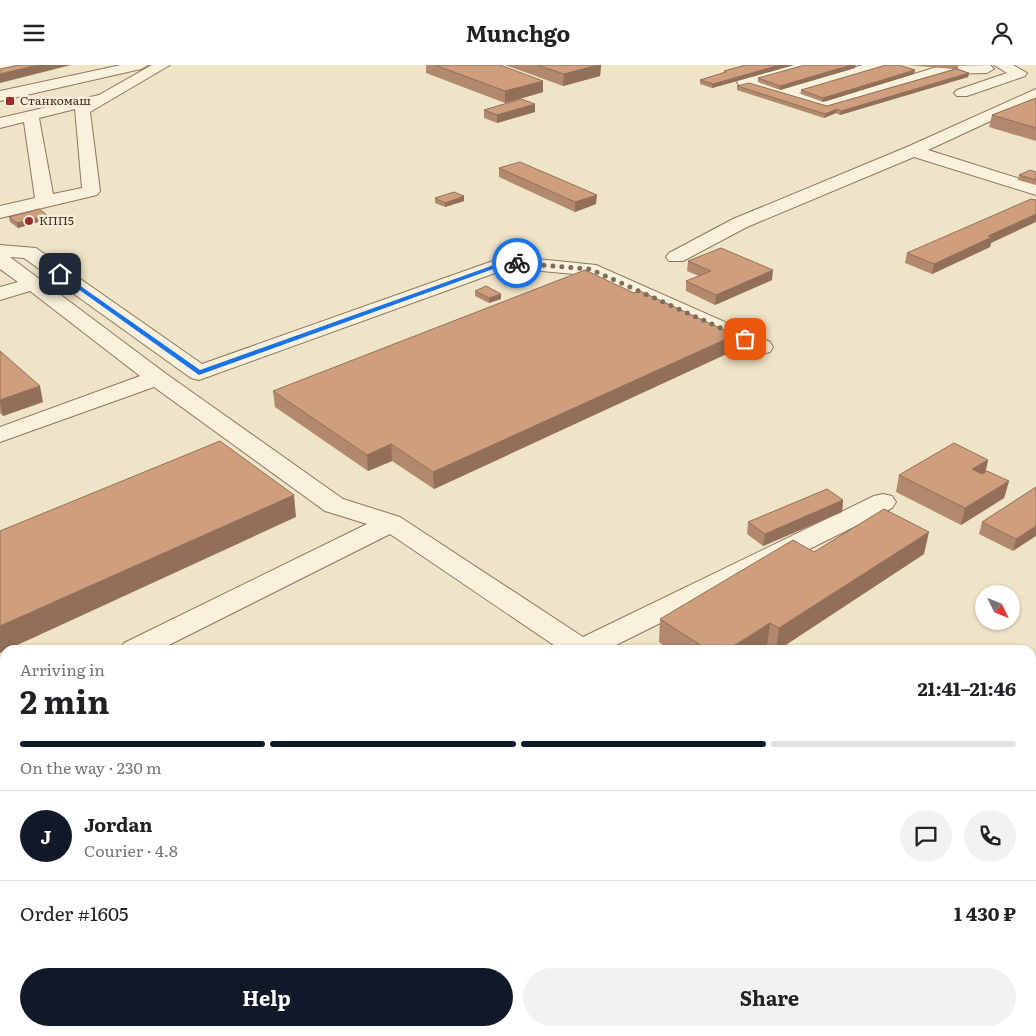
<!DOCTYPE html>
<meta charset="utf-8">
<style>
:root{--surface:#fff;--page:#f2f2f2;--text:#202124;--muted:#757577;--line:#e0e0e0;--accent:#111827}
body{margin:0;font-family:Literata,serif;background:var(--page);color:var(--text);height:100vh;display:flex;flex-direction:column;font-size:19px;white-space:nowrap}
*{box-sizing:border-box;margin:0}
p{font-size:16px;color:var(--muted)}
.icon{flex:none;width:28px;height:28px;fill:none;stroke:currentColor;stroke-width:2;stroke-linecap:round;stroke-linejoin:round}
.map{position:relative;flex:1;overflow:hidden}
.panel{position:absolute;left:0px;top:580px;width:1036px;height:391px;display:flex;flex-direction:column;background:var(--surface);border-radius:15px 15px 0 0;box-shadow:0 1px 4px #0004}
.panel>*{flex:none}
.needle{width:32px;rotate:133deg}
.tools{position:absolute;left:975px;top:520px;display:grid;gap:10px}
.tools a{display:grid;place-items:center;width:45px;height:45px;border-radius:50%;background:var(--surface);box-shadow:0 1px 4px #0004;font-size:25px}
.pin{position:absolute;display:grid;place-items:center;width:42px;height:42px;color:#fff;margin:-21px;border-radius:10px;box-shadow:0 2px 8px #0006}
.courier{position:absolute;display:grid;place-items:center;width:50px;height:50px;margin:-25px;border:4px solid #1a73e8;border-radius:50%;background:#fff;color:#222;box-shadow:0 1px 6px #0007}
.head em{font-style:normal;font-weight:700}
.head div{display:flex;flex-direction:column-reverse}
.head{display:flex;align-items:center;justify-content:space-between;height:85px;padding:0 20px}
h1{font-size:32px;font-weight:700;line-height:38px}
.bar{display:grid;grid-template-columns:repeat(4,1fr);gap:8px 5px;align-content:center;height:60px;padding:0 20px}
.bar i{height:6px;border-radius:4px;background:var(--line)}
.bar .on{background:var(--accent)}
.bar p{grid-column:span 4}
.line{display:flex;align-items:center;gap:12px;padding:0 20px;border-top:1px solid var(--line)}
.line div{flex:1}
.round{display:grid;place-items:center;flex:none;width:52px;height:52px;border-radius:26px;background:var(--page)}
.cta{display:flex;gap:10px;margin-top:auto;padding:10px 20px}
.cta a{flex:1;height:58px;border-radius:30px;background:var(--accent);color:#fff;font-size:20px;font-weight:700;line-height:58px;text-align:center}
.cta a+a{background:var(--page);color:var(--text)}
header{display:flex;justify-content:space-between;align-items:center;height:65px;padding:0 20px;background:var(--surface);font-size:22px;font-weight:700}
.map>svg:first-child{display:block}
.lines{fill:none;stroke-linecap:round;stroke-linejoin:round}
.minor-casing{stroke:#8d765c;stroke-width:2}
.minor{fill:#faf1dc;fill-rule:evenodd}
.wall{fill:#b2896c}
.shaded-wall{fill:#916f58}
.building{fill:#cf9f7d;stroke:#916f58}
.route{fill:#1a73e8}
.done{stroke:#7c6e5b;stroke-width:5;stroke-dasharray:0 9}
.poi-dot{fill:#9e2a2b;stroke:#f7eed8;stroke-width:2}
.labels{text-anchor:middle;stroke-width:5;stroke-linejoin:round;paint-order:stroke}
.far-poi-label{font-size:12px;fill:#3d2e20;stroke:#f7eed8;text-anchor:start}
</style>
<header><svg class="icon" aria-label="menu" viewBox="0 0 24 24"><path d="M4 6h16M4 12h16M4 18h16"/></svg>Munchgo<svg class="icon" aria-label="person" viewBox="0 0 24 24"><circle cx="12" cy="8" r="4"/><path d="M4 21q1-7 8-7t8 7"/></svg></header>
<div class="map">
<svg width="1036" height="971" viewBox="0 0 1036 971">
<rect width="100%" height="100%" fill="#f0e4c8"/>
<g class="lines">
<!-- minor casing -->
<g class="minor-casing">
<g id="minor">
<polygon points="0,0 18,0 16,3 0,6"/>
<polygon points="121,0 148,0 141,4 0,36 0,26"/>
<path d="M152,0H170L90,47L100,126L97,130L0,153V141L35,133L24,57L0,63V53L99,30ZM75,44L82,123L53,129L39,53Z"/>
<polygon points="789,0 812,0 810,3 761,17 783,23 863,0 886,0 884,3 799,28 826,36 940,1 990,0 994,4 987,8 941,9 826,46 739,20 737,17 739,14"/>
<polygon points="994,0 1013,0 1027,8 1025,11 967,31 957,31 954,28 957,25 1007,8"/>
<polygon points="1036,24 1036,35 928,85 1036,119 1036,130 914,92 747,162 683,196 669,196 666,192 669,188 733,154 907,82"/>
<polygon points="0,180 36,183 202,299 507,191 596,200 770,277 773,282 770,287 762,289 754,287 585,210 509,203 199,315 191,313 24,193 10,192 165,308 343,434 400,452 583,572 874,431 883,429 892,431 896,437 892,443 606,585 561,585 390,469 159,585 120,585 124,578 367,459 325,446 154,322 0,377 0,362 140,311 30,226 0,235 0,222 18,217 0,204"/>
<polygon points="5,638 5,662 0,663 0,640"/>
<polygon points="1031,896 1036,897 1036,932 1031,931"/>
</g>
</g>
<!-- minor -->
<use href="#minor" class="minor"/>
</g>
<!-- wall -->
<g class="wall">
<polygon points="426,0 500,0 543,27 505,38 426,8"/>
<polygon points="505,0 601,0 600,11 563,21"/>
<polygon points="746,0 794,0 712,23 700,19 700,15 724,8 724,6"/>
<polygon points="907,0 958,0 958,4 969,8 968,12 840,50 836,48 824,53 737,25 737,21 827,41 954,4"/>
<polygon points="855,3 780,25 758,17 758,13"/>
<polygon points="914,9 823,37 801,29 801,25"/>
<polygon points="1036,33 1036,76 989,62 992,50"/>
<polygon points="484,45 535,47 497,58 484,53"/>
<polygon points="499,103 596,139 575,147 499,112"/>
<polygon points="1036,107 1036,120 1018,115 1019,110"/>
<polygon points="464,131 464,136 445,142 435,138 435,133"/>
<polygon points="9,152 48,154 18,163 10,157"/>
<polygon points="991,178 990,182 932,209 905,198 907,188"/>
<polygon points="688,196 772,215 715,240 686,226 686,216 699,211 687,206"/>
<polygon points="475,226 501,229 501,234 489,238 475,231"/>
<polygon points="0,286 43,337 3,351 0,348"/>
<polygon points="733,286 434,424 392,396 368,406 275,342 273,326"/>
<polygon points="988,395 986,406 1009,416 1004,433 961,460 896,427 899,410"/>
<polygon points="1036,422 1013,486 979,469 982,457"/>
<polygon points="843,435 842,447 763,481 747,469 748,457"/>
<polygon points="814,487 924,489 778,585 773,585 767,581 761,585 670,585 659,577 660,554"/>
</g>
<!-- shaded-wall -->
<g class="shaded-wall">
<polygon points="38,0 71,0 0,18 0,9"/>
<polygon points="598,0 601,0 600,11 563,21 564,9"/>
<polygon points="780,0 794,0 712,23 713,19"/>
<polygon points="851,0 856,0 855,3 780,25 780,21"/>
<polygon points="915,5 914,9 823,37 823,33"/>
<polygon points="969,8 968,12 840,50 841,46"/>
<polygon points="543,16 543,27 505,38 505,26"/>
<polygon points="535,39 535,47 497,58 497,50"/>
<polygon points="837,44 836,48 824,53 825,49"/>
<polygon points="597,130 596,139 575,147 575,137"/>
<polygon points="464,131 464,136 445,142 445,138"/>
<polygon points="1036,149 1036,157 991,178 990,182 932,209 934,199 988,171"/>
<polygon points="47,150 48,154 18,163 17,158"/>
<polygon points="773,205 772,215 715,240 716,230"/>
<polygon points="501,229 501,234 489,238 489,233"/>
<polygon points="735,270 733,286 434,424 433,407"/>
<polygon points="40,321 43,337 3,351 0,338 0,335"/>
<polygon points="391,379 392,396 368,406 367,390"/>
<polygon points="988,395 984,411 972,404"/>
<polygon points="1009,416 1004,433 961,460 965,443"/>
<polygon points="294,430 296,452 0,588 0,561"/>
<polygon points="843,435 842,447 763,481 765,469"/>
<polygon points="1036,461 1036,471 1013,486 1016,474"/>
<polygon points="929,467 924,489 778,585 776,585 779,563"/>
<polygon points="770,558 767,581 761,585 727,585"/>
</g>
<!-- building -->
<g class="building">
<polygon points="19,0 38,0 0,9 0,4"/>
<polygon points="435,0 500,0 543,16 505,26"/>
<polygon points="537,0 598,0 564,9"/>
<polygon points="746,0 780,0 713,19 700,15 726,7 724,6"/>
<polygon points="805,0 851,0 780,21 758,13"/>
<polygon points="886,0 899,0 915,5 823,33 801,25"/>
<polygon points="956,4 969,8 841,46 837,44 825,49 737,21 749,18 827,41"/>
<polygon points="1036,33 1036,63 992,50"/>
<polygon points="521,34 535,39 497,50 484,45"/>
<polygon points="520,97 597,130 575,137 499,103"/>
<polygon points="1030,105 1036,107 1036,115 1019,110"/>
<polygon points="454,127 464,131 445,138 435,133"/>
<polygon points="1031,134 1036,135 1036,149 988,171 992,172 934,199 907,188"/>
<polygon points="39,144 47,150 17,158 9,152"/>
<polygon points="721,183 773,205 716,230 686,216 711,206 688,196"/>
<polygon points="585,205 634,228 640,226 735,270 433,407 391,379 367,390 273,326"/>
<polygon points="486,221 501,229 489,233 475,226"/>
<polygon points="0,286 40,321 0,335"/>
<polygon points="220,376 294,430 0,561 0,466"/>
<polygon points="954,378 988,395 972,404 982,409 987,406 1009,416 965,443 899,410"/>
<polygon points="1036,422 1036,461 1016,474 982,457"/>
<polygon points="827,424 843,435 765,469 748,457"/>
<polygon points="884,444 929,467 779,563 770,558 727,585 708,585 660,554 793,475 814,487"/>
<polygon points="5,953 5,966 683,966 688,971 0,971 0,956"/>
</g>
<!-- route -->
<polygon class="route" points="505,196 520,198 507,199 199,310 57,209 62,208 200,305"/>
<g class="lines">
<!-- done -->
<polyline class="done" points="517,198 590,204 745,274"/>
</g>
<!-- markers -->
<g class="poi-dot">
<rect x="5" y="31" width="10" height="10" rx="2.5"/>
<circle cx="29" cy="156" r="5"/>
</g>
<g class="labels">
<!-- far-poi labels -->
<g class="far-poi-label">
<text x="20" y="40">Станкомаш</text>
<text x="39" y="160">КПП5</text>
</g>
</g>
</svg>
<div class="tools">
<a><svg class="needle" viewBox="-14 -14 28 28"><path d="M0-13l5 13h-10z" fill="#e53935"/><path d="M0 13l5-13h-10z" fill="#757577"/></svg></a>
</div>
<div class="pin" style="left:745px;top:274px;background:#ea580c"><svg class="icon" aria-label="bag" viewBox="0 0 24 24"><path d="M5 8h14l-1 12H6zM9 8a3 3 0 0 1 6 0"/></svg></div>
<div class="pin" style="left:60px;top:209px;background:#1f2937"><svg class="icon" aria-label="home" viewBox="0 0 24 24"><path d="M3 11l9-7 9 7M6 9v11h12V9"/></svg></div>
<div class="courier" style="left:517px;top:198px"><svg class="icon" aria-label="bike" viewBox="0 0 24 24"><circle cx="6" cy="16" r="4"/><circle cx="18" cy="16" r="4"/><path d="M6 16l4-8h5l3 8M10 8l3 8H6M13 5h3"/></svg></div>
<section class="panel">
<div class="head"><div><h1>2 min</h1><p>Arriving in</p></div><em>21:41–21:46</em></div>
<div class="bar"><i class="on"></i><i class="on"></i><i class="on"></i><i></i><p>On the way · 230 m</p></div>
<div class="line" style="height:90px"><b class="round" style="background:var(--accent);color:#fff">J</b><div><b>Jordan</b><p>Courier · 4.8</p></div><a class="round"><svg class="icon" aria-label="chat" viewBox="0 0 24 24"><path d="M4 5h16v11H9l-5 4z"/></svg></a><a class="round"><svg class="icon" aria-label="phone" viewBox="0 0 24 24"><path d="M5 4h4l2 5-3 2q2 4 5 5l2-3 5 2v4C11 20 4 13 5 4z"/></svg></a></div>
<div class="line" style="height:65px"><div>Order #1605</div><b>1 430 ₽</b></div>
<div class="cta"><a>Help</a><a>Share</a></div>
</section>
</div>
